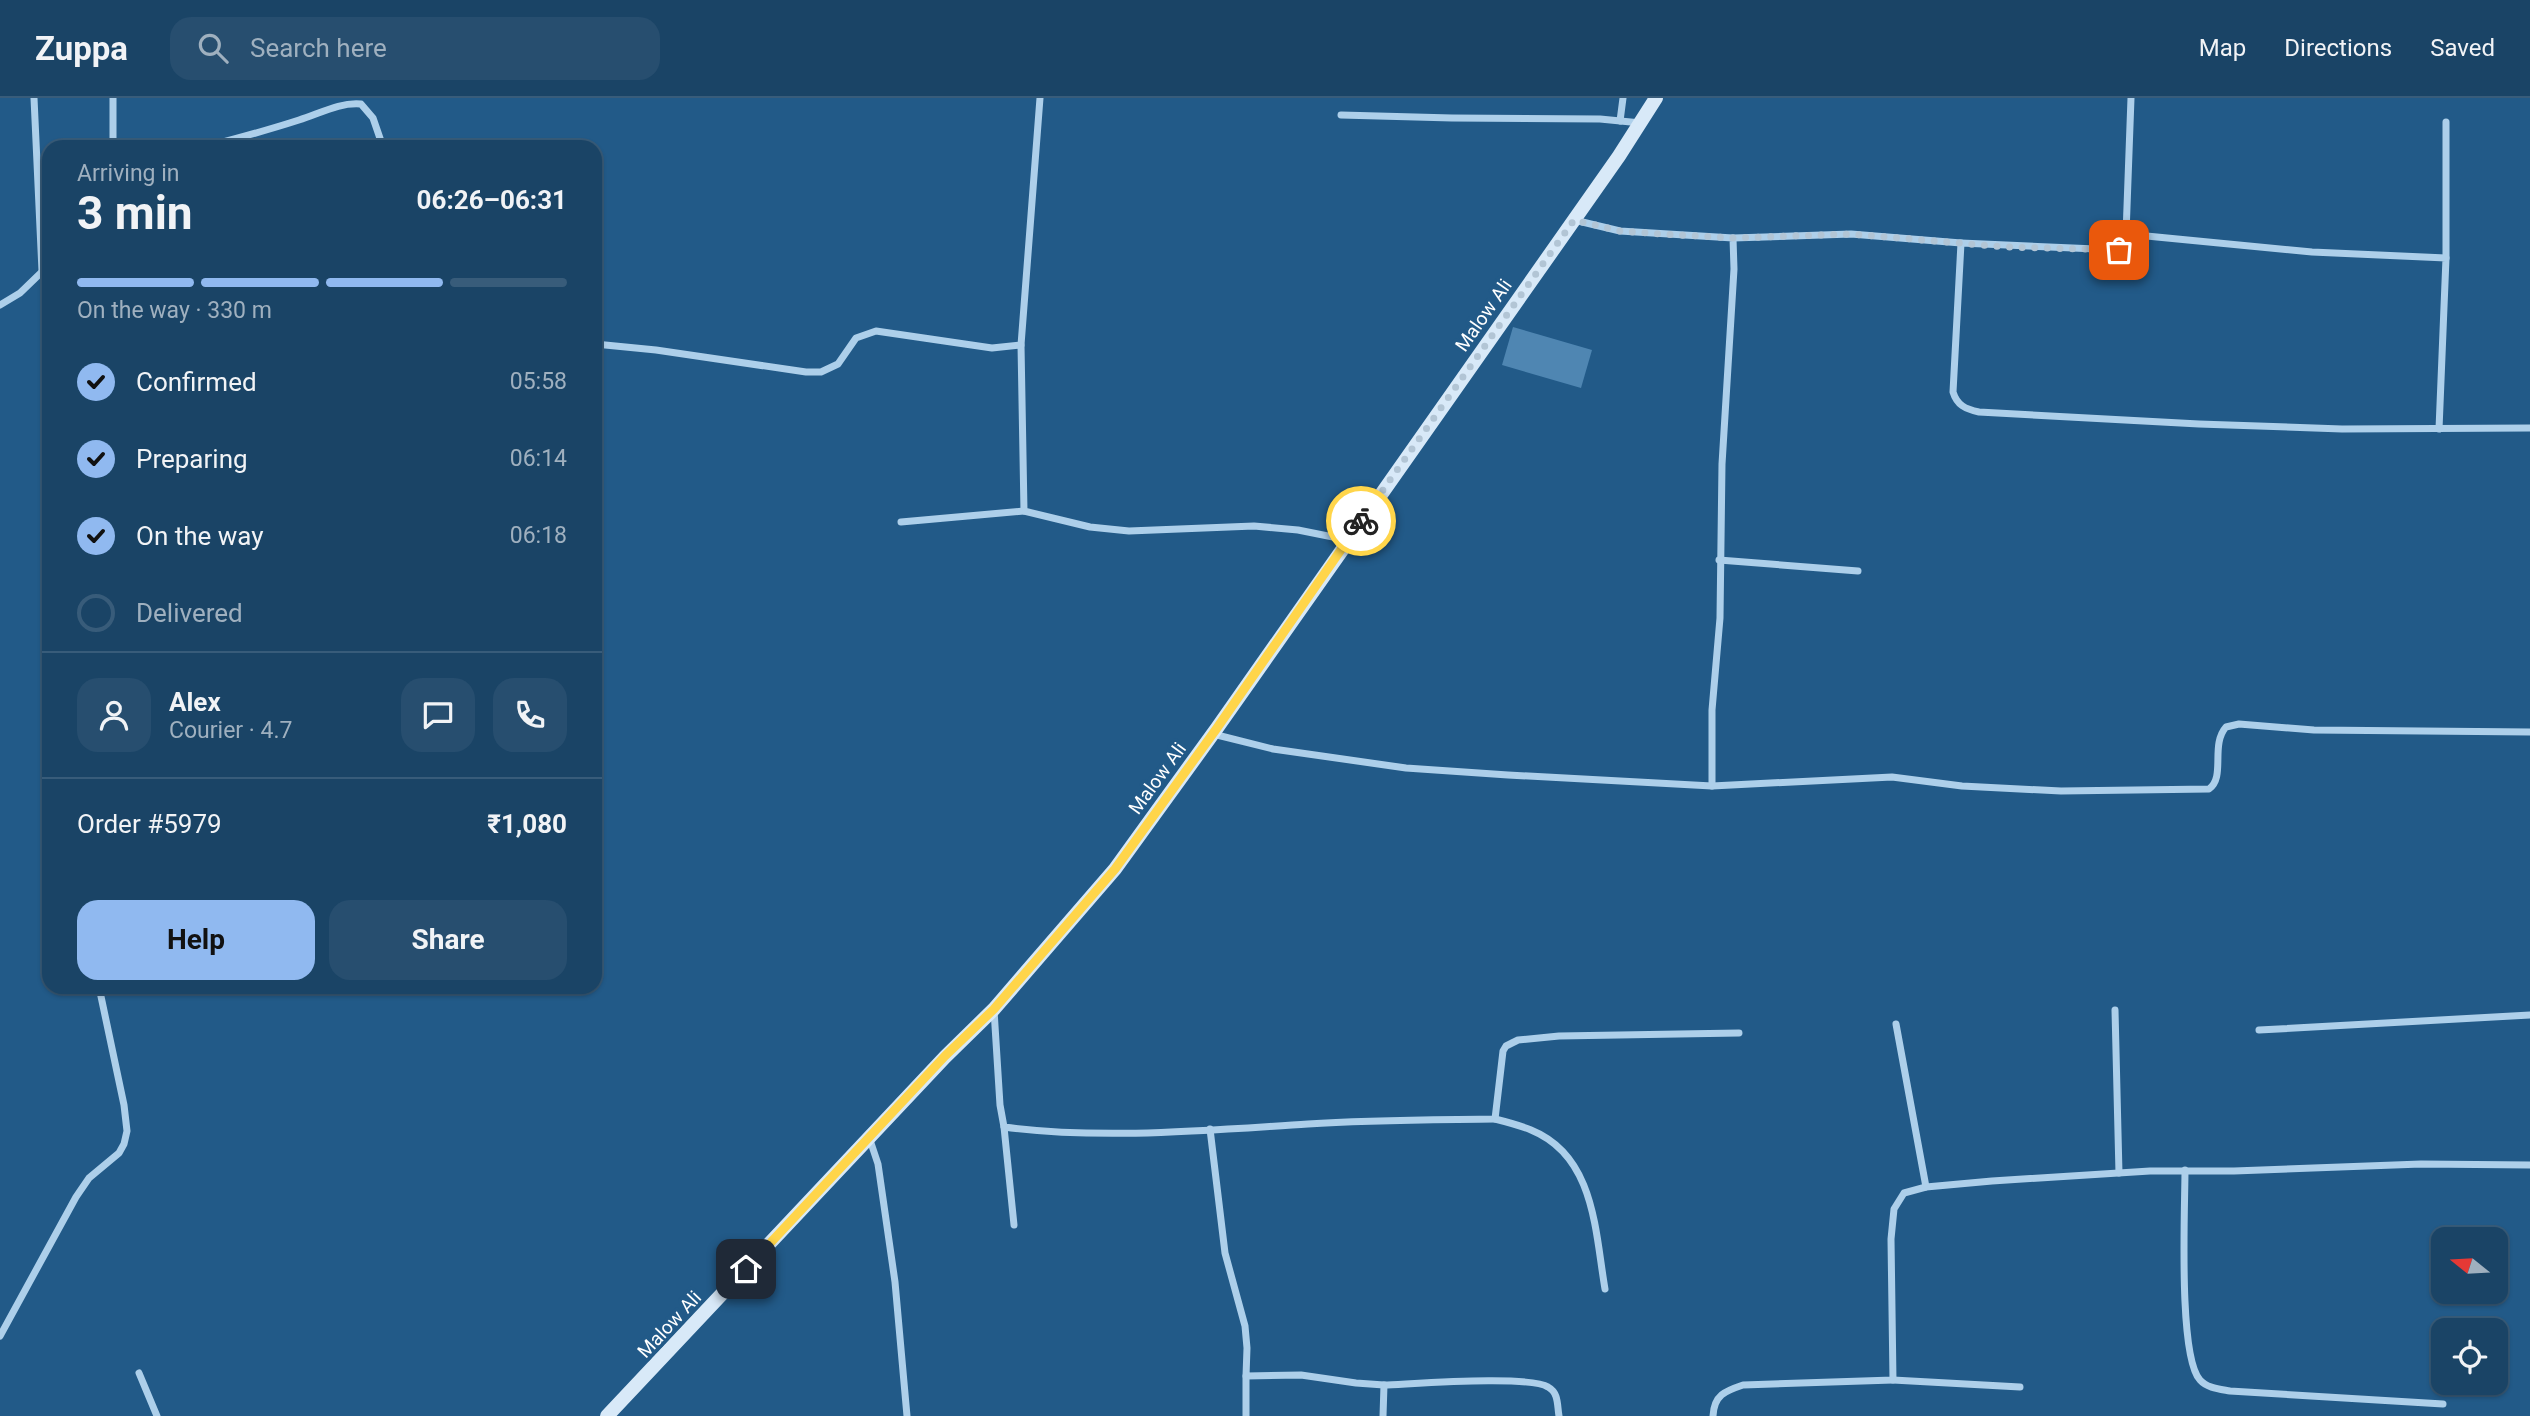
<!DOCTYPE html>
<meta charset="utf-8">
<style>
:root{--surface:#1a4466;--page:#274e6f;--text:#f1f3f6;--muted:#9fb0bf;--line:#385c7a;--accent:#90b9f0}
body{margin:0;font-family:Roboto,sans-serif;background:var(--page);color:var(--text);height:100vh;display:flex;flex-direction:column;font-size:26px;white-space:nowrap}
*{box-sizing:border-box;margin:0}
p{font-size:23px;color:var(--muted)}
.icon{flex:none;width:38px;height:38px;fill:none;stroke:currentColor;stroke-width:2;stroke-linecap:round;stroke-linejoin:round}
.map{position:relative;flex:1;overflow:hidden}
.details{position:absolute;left:42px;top:42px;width:560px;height:854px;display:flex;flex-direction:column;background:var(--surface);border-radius:21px;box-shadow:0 2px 5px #0004,0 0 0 2px var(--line)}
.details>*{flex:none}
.needle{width:46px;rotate:288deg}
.fabs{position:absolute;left:2431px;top:1129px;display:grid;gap:14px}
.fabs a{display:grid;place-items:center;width:77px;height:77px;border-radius:14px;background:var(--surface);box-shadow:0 2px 5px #0004,0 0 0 2px var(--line);font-size:35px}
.pin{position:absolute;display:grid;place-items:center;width:60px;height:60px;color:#fff;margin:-30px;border-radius:14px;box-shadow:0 4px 10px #0006}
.courier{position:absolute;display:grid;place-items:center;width:70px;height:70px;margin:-35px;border:5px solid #ffd54a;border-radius:50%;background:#fff;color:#222;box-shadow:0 2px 9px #0007}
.headline em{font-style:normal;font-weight:700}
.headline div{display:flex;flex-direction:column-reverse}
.headline{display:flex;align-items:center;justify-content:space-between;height:119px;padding:0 35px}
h1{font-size:46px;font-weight:700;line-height:52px}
.bar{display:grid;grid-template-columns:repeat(4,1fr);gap:10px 7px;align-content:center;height:84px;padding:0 35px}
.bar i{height:9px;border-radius:5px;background:var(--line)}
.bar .on{background:var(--accent)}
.bar p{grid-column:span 4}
.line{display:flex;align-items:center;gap:18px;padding:0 35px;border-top:2px solid var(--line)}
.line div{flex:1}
.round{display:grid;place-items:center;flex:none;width:74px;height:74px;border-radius:21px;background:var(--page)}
ol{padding:0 35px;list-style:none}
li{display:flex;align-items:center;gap:21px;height:77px}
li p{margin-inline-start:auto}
li .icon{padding:7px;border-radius:50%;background:var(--accent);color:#111;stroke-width:4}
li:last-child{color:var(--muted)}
li i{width:38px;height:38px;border:4px solid var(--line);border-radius:50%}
.action{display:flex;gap:14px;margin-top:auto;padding:14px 35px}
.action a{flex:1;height:80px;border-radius:21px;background:var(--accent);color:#111;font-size:28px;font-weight:700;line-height:80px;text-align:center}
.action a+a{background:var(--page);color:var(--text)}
header{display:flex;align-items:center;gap:42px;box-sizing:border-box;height:98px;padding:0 35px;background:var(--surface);border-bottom:2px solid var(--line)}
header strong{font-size:33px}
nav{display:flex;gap:38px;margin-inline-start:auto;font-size:24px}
.search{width:490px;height:63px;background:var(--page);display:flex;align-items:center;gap:18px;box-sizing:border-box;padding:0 24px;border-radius:21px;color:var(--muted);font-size:26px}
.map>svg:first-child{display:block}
.building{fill:#4f86b2}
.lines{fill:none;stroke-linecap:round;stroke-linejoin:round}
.street{stroke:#adcfea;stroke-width:7}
.secondary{stroke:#d8e9f8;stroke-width:14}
.done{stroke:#b2c5d5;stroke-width:7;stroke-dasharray:0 12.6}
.route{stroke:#ffd54a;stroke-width:9}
.labels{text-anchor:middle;stroke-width:7;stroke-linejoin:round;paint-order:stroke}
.street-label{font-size:19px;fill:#fff;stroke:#225a88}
</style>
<header>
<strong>Zuppa</strong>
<div class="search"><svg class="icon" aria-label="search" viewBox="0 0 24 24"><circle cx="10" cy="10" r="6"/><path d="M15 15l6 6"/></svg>Search here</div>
<nav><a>Map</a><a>Directions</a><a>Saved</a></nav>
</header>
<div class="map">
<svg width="2530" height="1318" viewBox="0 0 2530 1318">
<rect width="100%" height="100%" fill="#225a88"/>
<!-- building -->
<polygon class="building" points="1513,229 1592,252 1581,290 1502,267"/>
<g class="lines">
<!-- street -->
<g class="street">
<polyline points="34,0 42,173"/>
<polyline points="1040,0 1021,247 1024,413 1090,429 1129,433 1254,428 1298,432 1348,442"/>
<path d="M2131,0L2126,136L2122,149L2119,152L1961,145L1953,294C1957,307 1965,311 1979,314L2199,326L2342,331L2530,330"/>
<polyline points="1341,17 1452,20 1600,21 1641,25"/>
<polyline points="1620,23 1623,0"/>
<polyline points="113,49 113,0"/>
<path d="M204,49C235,41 268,32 299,22C319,16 339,4 361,6L373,20L383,49"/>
<polyline points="1574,122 1620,133 1733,140 1734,171 1722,366 1720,520 1712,612 1712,688"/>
<polyline points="2126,136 2312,154 2446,160 2439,331"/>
<polyline points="1733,140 1851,136 1961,145"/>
<polyline points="2446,160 2446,24"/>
<polyline points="0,207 20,195 49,167"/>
<polyline points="595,246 656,252 806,274 821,274 838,266 856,240 876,233 992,250 1021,247"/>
<polyline points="901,424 1024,413"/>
<polyline points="1719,462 1858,473"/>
<path d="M1213,636L1273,651L1406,670L1508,677L1712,688L1892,679L1962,688L2061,693L2209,691C2226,679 2210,647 2226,629L2239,626L2314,632L2530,634"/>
<path d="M994,912L1000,1007L1004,1029C1101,1042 1210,1032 1308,1026C1370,1022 1432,1022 1495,1021L1503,953L1506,948L1518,942L1559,938L1739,935"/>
<polyline points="2115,912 2119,1075"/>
<polyline points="1896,926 1926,1089"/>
<polyline points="2259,932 2530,917"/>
<path d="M1495,1021C1507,1024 1519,1027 1531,1032C1595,1058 1595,1133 1605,1191"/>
<polyline points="1004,1029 1014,1127"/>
<polyline points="1210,1031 1225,1155 1245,1228 1247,1250 1246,1278 1301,1277 1356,1285 1384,1287"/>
<polyline points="869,1039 878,1066 895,1184 907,1318"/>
<path d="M2185,1072C2185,1109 2178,1258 2200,1282C2207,1290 2219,1291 2230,1293L2443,1306"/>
<polyline points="0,1238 76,1099 89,1080 119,1055 124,1046 127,1033 124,1007 99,889"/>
<polyline points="139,1275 157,1318"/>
<polyline points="1893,1282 2020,1289"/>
<polyline points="1246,1318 1246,1278"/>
<path d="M1383,1318L1384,1287C1413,1286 1530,1277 1548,1289C1559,1295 1557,1307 1559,1318"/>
<path d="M1713,1318C1714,1297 1725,1293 1743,1287L1893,1282L1891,1141L1894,1111L1904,1095L1926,1089L1992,1083L2150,1073H2234L2421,1066L2530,1067"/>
</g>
<!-- secondary -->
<polyline class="secondary" points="607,1318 945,959 994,911 1115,771 1217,630 1619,58 1656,0"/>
</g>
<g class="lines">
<!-- done -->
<polyline class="done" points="1361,423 1574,122 1620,133 1662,136 1733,140 1851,136 2006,149 2119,152"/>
<!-- route -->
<polyline class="route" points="746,1171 945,958 994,911 1115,771 1217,630 1361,423"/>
</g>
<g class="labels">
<!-- street labels -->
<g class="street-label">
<text transform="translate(1483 217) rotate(-55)" y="7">Malow Ali</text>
<text transform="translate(1157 680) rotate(-54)" y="7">Malow Ali</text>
<text transform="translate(669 1226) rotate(-47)" y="7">Malow Ali</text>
</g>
</g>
</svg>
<div class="fabs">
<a><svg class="needle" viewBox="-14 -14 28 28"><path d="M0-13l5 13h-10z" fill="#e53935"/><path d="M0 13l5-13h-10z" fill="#9fb0bf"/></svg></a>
<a><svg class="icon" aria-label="locate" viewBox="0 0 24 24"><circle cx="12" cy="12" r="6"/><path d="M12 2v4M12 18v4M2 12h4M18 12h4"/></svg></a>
</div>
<div class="pin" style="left:2119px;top:152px;background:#ea580c"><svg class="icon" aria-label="bag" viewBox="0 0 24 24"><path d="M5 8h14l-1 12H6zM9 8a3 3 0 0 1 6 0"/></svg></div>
<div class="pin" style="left:746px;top:1171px;background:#1f2937"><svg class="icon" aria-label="home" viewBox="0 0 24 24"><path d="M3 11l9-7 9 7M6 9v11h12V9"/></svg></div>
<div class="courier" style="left:1361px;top:423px"><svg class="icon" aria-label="bike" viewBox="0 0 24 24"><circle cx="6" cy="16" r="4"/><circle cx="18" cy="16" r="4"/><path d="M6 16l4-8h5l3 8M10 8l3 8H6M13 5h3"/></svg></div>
<section class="details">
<div class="headline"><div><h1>3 min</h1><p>Arriving in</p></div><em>06:26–06:31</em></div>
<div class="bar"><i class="on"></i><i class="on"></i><i class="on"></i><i></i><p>On the way · 330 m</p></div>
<ol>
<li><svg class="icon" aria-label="check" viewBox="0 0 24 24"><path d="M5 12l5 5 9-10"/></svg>Confirmed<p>05:58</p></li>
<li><svg class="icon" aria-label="check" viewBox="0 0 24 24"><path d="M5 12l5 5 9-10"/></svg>Preparing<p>06:14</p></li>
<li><svg class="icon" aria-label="check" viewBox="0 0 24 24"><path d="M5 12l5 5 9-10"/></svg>On the way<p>06:18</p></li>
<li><i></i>Delivered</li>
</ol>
<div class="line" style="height:126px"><a class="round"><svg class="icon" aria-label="person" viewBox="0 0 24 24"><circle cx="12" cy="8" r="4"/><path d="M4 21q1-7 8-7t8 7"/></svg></a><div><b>Alex</b><p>Courier · 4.7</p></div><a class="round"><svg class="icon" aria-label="chat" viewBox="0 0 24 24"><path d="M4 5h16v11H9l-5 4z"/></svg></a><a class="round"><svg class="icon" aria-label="phone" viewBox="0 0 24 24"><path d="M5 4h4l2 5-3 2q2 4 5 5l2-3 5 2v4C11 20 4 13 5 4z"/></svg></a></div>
<div class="line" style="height:91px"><div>Order #5979</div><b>₹1,080</b></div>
<div class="action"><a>Help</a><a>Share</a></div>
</section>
</div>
